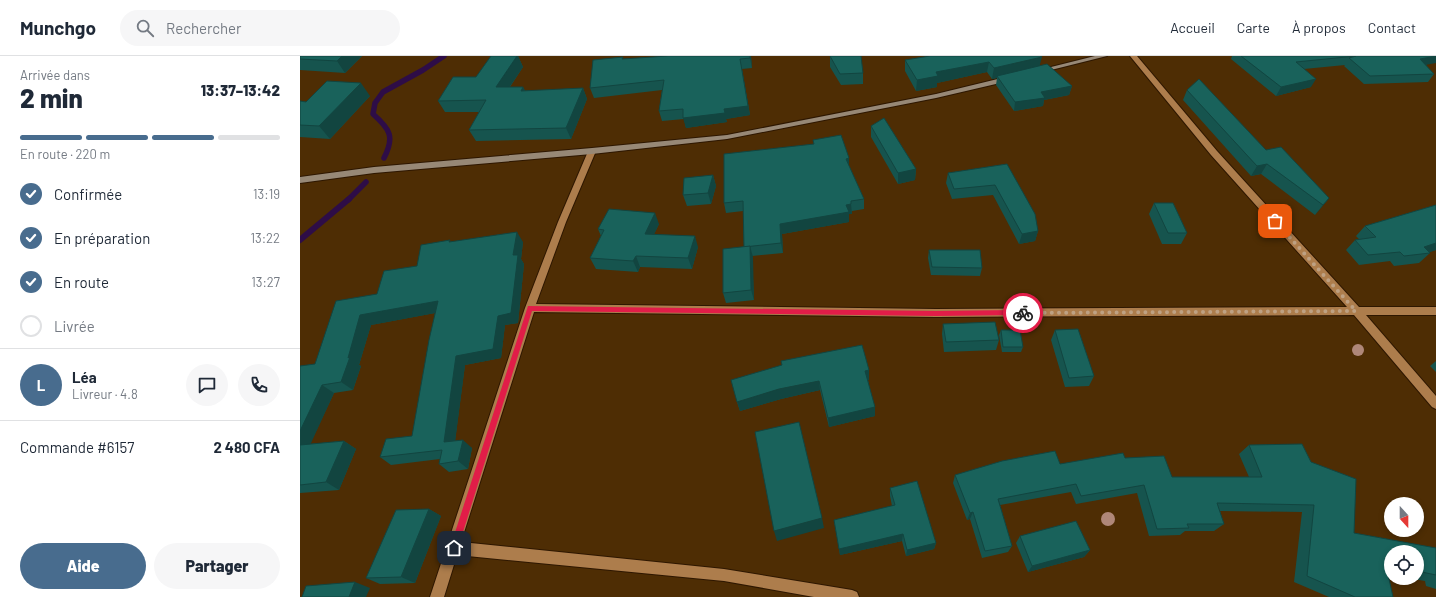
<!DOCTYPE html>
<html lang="fr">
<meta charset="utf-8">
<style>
:root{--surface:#fff;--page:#f6f6f7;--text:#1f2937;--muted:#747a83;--line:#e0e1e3;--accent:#486c8e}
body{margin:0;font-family:Barlow,sans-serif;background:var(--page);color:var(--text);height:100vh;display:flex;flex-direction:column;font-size:15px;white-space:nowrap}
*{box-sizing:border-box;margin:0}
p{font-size:13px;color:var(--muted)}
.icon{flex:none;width:22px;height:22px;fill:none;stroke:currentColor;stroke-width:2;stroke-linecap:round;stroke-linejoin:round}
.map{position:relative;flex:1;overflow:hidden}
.sheet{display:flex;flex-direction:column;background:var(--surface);width:300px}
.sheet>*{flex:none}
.needle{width:26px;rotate:159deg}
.controls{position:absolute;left:1084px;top:441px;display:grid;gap:8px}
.controls a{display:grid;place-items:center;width:40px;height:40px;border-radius:50%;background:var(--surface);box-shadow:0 2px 6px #0003;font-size:20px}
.pin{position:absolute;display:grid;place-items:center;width:34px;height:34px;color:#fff;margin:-17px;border-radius:8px;box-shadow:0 2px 6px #0006}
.courier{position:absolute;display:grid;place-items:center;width:40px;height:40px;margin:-20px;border:3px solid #e11d48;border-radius:50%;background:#fff;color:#222;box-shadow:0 1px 5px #0007}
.summary em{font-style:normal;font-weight:800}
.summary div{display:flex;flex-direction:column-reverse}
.summary{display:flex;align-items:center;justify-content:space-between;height:68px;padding:0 20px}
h1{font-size:26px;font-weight:800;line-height:30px}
.bar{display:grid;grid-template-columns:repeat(4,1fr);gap:6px 4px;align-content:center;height:48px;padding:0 20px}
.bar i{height:5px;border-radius:3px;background:var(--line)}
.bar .selected{background:var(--accent)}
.bar p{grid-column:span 4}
.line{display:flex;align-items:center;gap:10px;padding:0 20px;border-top:1px solid var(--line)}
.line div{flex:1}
.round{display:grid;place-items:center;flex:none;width:42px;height:42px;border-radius:21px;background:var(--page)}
ol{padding:0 20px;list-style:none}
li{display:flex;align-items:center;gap:12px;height:44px}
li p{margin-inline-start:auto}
li .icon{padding:4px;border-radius:50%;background:var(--accent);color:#fff;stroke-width:4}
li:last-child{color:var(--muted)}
li i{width:22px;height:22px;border:2px solid var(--line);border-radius:50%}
.action{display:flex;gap:8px;margin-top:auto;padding:8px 20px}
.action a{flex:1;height:46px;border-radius:24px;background:var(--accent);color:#fff;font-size:16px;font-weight:800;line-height:46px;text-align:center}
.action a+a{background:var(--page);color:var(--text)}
header{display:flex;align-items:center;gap:24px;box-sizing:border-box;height:56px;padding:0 20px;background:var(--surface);border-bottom:1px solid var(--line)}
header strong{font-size:19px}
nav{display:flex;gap:22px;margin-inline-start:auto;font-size:14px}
.search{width:280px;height:36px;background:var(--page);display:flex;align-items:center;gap:10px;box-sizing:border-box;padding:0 14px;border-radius:22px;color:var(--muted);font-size:15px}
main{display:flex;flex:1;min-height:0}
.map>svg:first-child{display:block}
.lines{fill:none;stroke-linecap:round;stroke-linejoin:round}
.stream-far1{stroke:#2e0d47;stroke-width:5.5}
.stream{stroke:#2e0d47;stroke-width:6}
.street-casing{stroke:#2e1700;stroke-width:2}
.secondary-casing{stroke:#2e1700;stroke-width:2}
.street{fill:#ad7d4c;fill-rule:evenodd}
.secondary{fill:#978876;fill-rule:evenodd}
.tree{fill:#af8779}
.wall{fill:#16544e}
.shaded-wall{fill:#124540}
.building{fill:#19625b;stroke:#124540}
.route{fill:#e11d48}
.done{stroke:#bea183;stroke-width:4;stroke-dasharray:0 7.2}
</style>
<header>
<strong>Munchgo</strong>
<div class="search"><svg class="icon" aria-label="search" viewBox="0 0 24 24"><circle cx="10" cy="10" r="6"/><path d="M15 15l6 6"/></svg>Rechercher</div>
<nav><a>Accueil</a><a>Carte</a><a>À propos</a><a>Contact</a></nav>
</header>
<main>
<section class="sheet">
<div class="summary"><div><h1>2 min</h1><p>Arrivée dans</p></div><em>13:37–13:42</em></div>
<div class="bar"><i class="selected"></i><i class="selected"></i><i class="selected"></i><i></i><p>En route · 220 m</p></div>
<ol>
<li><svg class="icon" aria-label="check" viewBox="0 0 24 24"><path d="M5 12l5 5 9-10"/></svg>Confirmée<p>13:19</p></li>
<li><svg class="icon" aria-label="check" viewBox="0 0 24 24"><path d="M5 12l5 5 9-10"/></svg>En préparation<p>13:22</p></li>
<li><svg class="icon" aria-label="check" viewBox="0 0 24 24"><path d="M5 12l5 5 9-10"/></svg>En route<p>13:27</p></li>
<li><i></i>Livrée</li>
</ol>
<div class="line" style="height:72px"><b class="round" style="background:var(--accent);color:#fff">L</b><div><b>Léa</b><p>Livreur · 4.8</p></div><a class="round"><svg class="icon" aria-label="chat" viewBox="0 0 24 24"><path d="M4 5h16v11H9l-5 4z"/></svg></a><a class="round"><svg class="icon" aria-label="phone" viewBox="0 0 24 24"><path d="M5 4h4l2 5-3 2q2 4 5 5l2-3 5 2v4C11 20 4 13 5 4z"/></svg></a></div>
<div class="line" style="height:52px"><div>Commande #6157</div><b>2 480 CFA</b></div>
<div class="action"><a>Aide</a><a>Partager</a></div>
</section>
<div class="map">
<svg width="1136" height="541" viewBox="0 0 1136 541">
<rect width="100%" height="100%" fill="#4e2d04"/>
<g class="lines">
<!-- stream-far1 -->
<g class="stream-far1">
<path d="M84,102C95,81 90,73 73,58L75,47L83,36L123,14L144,0"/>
<polyline points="48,144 66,126"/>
</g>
<!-- stream -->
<polyline class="stream" points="0,184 49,143"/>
<!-- street casing -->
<g class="street-casing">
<polygon id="street" points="830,0 837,0 917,95 1059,251 1136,251 1136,259 1066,259 1136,340 1136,353 1132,351 1054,259 636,261 234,256 161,486 424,513 552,534 557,536 559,541 514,541 424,525 157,499 144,541 130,541 225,252 258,166 289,93 295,93 296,95 266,166 236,248 636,253 1047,251 911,99"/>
</g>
<!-- secondary casing -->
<g class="secondary-casing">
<g id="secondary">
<polygon points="795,0 807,0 739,17 735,15"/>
<polygon points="710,20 714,22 713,24 636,42 427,83 292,98 74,117 0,127 0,121 74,111 292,92 427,79 636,38"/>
</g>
</g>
<!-- street -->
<use href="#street" class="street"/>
<!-- secondary -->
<use href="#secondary" class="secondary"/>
</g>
<!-- trees -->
<g class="tree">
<circle cx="1058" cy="294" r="6"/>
<circle cx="808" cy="463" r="7"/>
</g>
<!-- wall -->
<g class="wall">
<polygon points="0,0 62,0 45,17 0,14"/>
<polygon points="191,0 218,0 223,11 210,31 223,31 225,35 283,32 287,43 271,83 176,85 169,74 179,56 145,56 138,45 176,21"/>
<polygon points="368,0 451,0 452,12 442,13 450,59 426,63 427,66 386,72 384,63 362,65 359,55 362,34 294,42 290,32 323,1 323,3"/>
<polygon points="530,0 563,17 563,28 541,29 530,11"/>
<polygon points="630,0 740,10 772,30 769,39 744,44 743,50 714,55 696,29 697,22 692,23 687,16 637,27 637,31 616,35 605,15 605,4"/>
<polygon points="932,0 1136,0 1126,9 1134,18 1128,26 1064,28 1044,10 1045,9 1004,13 1011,31 976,40 931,3"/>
<polygon points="887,34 966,94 1029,142 1015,159 961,118 951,120 883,44"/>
<polygon points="70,40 30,83 0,81 0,45 6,46"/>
<polygon points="571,70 616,113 615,124 598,128 571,81"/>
<polygon points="513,84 549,102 549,111 564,143 564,153 552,155 552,158 549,158 549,166 482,178 483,197 452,200 454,244 426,247 423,237 444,191 443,155 426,157 424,147 514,88"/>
<polygon points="707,108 738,175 735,185 719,188 693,139 652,143 646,127 648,117"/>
<polygon points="413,119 416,130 411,148 387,150 383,139"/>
<polygon points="854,147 887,177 881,188 862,188 849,158"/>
<polygon points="1136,149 1136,194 1129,196 1130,197 1119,207 1094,210 1090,205 1059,209 1046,194 1055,184 1059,183 1056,180 1065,170"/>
<polygon points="359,168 354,178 398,191 392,213 340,211 338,216 296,213 290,202 301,180 298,173"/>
<polygon points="151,186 223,186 221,203 224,208 218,267 205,269 201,302 165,309 155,385 172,392 168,413 149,416 139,408 140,403 91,409 80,401 112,380 135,257 71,269 59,309 61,310 53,334 34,337 10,388 44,385 56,393 39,434 0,437 0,310 15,308 77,238"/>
<polygon points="629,194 682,212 680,220 631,219 628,202"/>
<polygon points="643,268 699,284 696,294 644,296 642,278"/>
<polygon points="701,274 723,291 721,296 702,296 699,279"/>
<polygon points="755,274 794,320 789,330 765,331 751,284"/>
<polygon points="1136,305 1136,316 1130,310"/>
<polygon points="569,314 569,324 568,324 575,360 529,371 520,334 481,343 440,355 437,346"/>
<polygon points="949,389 1011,406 1054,477 1136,492 1136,533 1126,530 1125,525 1107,522 1117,522 1117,496 1091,496 1091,519 1088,519 1093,541 1029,541 994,526 1002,456 920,455 924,468 914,475 885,475 880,479 849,480 837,437 776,448 771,436 700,449 712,490 708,496 682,502 670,463 667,464 653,427 655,419 825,402 872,421 949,421 939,398"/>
<polygon points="590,432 636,487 634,493 606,500 602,485 540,499 534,464 592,450 590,440"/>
<polygon points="129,453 141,460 115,527 80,528 66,522"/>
<polygon points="720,480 790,494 784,501 728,516 716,487"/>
</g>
<!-- shaded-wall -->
<g class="shaded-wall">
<polygon points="42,0 62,0 45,17 37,5"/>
<polygon points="217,0 218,0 223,11 202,42 196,31"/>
<polygon points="450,0 451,0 452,12 450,2"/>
<polygon points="1136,0 1136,7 1114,11 1120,3"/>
<polygon points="742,1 739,12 697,20 697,22 692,23 694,12"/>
<polygon points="440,3 450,59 426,63 427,66 386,72 383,62 424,53"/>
<polygon points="689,6 687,16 637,27 637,31 616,35 617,24 636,16"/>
<polygon points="1016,23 1011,31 976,40 981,31"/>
<polygon points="61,27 70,40 30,83 19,70"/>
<polygon points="772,30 769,39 744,44 743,50 714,55 715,46 741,36"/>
<polygon points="223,31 229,42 221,35"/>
<polygon points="283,32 287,43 271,83 266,72"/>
<polygon points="549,102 549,112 546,103"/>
<polygon points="967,108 961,118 951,120 957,110"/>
<polygon points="616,113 615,124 598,128 598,117"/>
<polygon points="413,119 416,130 411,148 408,137"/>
<polygon points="1029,142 1021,152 1015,159 1023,149"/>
<polygon points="551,148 552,158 549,158 549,166 482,178 483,197 481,187 480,168 546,149"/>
<polygon points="355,157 359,168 349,189 345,178"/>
<polygon points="738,175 735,185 719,188 722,178"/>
<polygon points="217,176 223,186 221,203 224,208 218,267 205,269 201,302 165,309 154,394 144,386 156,300 213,199"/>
<polygon points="395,180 398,191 392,213 388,202"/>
<polygon points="1136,187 1136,194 1125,198 1124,191"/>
<polygon points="450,190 453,201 454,244 451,234"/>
<polygon points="336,200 340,211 338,216 333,205"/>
<polygon points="138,245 146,255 71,269 59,309 61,310 53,334 41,326 60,259"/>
<polygon points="569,314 569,324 565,325 565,315"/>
<polygon points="519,325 520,334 481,343 440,355 437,346 479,333"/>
<polygon points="22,329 34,337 6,398 0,394 0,375"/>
<polygon points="575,351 575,360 529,371 528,362"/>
<polygon points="163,384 172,392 168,413 158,405"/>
<polygon points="44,385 56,393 39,434 26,426"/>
<polygon points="129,453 141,460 115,527 101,521"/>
<polygon points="673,456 670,463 667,464 670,457"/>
<polygon points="522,462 524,472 477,485 474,475"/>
<polygon points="603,478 602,485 540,499 539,493"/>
<polygon points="636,487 634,493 606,500 607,494"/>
<polygon points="790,494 784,501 728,516 732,510"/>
<polygon points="55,526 70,532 66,541 49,541"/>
</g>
<!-- building -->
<g class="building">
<polygon points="0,0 42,0 37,5 0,3"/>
<polygon points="191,0 217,0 196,31 223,31 221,35 283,32 266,72 169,74 186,44 138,45 153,21 176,21"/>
<polygon points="368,0 450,0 450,2 440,3 448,50 424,53 425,57 383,62 383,53 359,55 364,24 290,32 293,4 323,1 322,3"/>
<polygon points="530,0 561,0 563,17 540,18"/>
<polygon points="630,0 740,0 742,1 694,12 689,6 636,16 638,20 617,24 605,4"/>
<polygon points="941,0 1136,0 1120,3 1134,18 1070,20 1049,2 1056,0 996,6 1016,23 981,31"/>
<polygon points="747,8 772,30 741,36 745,42 715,46 697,20"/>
<polygon points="899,23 966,94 981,91 1029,142 1023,149 967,108 957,110 887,34"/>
<polygon points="27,25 61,27 19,70 0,69 0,45 6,46"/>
<polygon points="584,62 616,113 598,117 571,70"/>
<polygon points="541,79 549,102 546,103 564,143 551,145 551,148 546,149 549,156 480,168 481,187 444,191 443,145 424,147 424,98 514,88 513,84"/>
<polygon points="707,108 735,158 738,175 722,178 695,129 654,133 648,117"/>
<polygon points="413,119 408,137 383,139 384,122"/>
<polygon points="854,147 873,147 887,177 868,177"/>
<polygon points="1136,149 1136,187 1124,191 1130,197 1104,200 1100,196 1068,199 1055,184 1076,181 1065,170"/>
<polygon points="309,153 355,157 345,178 395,180 388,202 336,200 333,205 290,202 304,174 298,173"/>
<polygon points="217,176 213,199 218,199 211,257 198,260 193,293 156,300 144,386 163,384 158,405 139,408 142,394 80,401 86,383 112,380 129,284 138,245 60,259 48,302 50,301 41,326 22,329 0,375 0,310 15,308 36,245 77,238 84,215 117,210 121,189 150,184 149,186"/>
<polygon points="450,190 451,234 423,237 423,193"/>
<polygon points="629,194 680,194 682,212 632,211"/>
<polygon points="695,266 699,284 646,286 643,268"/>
<polygon points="778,273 794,320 769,322 755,274"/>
<polygon points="701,274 720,274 723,291 703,291"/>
<polygon points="562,289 569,314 565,315 575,351 528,362 519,325 479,333 437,346 431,324 482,309 481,305"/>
<polygon points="499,366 522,462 474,475 455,376"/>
<polygon points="44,385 26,426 0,429 0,389"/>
<polygon points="1002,388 1011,406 1056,423 1054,477 1136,492 1136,519 1117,515 1117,496 1091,496 1091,510 1086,509 1093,541 1055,541 1007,520 1014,449 917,447 924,468 887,468 889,472 857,473 844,429 781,440 776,428 698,443 712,490 685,495 673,456 670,457 655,419 702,405 755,395 760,408 823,397 825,402 864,400 872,421 962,421 949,389"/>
<polygon points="617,425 636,487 607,494 603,478 539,493 534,464 595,449 590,432"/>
<polygon points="129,453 101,521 66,522 96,454"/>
<polygon points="776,465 790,494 732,510 720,480"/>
<polygon points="55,526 49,541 2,541 6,530"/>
</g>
<!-- route -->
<polygon class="route" points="228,250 636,255 723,254 727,257 723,259 636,260 232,255 158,492 154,496 150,492"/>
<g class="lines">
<!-- done -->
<polyline class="done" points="723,257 1056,255 975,165"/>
</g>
</svg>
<div class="controls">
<a><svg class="needle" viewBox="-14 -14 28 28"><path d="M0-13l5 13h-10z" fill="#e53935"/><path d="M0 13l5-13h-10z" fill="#747a83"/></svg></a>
<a><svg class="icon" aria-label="locate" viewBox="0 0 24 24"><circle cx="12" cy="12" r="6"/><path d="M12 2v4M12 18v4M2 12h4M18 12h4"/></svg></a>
</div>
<div class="pin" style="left:975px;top:165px;background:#ea580c"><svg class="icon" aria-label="bag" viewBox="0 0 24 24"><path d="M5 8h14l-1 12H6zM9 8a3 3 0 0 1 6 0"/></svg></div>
<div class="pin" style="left:154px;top:492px;background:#1f2937"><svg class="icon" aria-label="home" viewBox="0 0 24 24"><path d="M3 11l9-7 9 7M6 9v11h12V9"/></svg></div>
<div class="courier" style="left:723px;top:257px"><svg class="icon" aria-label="bike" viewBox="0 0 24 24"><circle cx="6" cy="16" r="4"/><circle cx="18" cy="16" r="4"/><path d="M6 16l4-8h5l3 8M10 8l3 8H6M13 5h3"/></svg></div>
</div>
</main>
